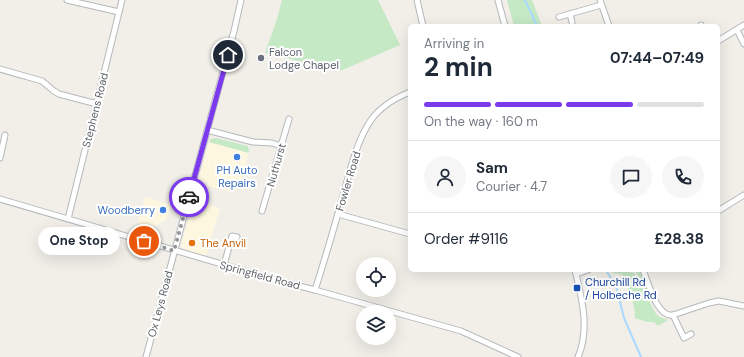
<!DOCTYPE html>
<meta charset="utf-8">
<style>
:root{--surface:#fff;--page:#f6f6f7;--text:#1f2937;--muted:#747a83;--line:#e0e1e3;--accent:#7c3aed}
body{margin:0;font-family:"DM Sans",sans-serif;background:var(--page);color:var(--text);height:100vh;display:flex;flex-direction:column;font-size:15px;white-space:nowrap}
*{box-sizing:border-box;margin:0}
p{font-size:13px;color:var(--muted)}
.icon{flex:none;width:22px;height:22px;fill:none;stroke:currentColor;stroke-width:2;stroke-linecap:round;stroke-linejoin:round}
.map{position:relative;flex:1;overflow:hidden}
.drawer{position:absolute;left:408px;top:24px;width:312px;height:248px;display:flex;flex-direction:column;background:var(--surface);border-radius:6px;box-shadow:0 4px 16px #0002}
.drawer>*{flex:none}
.controls{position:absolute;left:356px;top:257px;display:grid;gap:8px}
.controls a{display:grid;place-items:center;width:40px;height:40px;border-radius:50%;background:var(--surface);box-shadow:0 4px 16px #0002;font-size:20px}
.pin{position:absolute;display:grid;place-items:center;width:34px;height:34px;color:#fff;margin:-17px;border:2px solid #fff;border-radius:50%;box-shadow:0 1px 4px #0007}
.courier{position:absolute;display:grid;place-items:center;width:40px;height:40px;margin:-20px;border:3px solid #7c3aed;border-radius:50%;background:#fff;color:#222;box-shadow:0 1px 5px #0007}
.bubble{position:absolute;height:28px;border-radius:14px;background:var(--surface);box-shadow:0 4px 16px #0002;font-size:13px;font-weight:700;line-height:28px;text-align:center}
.summary em{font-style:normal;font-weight:700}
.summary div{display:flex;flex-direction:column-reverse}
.summary{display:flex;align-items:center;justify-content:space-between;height:68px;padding:0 16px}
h1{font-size:26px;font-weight:700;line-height:30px}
.bar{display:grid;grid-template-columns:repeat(4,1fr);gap:6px 4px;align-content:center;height:48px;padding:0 16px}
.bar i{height:5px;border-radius:3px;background:var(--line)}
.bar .active{background:var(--accent)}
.bar p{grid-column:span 4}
.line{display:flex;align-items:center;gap:10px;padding:0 16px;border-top:1px solid var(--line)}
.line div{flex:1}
.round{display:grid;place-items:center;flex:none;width:42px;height:42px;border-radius:21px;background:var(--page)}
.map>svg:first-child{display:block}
.commercial{fill:#fef7e0}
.green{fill:#c5e8c5}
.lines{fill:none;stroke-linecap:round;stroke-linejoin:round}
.stream{stroke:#aadaff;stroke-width:2}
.street-casing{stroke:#b5b8bc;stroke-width:7}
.street{stroke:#fff;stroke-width:5}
.done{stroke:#929495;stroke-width:4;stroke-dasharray:0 7.2}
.route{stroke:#7c3aed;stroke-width:5}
.worship-dot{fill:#6b7280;stroke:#fff;stroke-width:1.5}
.shop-dot{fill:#3f7fe0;stroke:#fff;stroke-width:1.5}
.food-dot{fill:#e8710a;stroke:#fff;stroke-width:1.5}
.transit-dot{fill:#1a4fb4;stroke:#fff;stroke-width:1.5}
.labels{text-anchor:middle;stroke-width:4;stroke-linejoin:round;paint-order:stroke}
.worship-label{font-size:11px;fill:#5b616d;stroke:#fff;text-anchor:start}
.street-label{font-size:11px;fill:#5f6368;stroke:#fff}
.shop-label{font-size:11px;fill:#366cbe;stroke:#fff}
.food-label{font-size:11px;fill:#c56008;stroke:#fff;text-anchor:start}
.transit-label{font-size:11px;fill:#164399;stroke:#fff;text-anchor:start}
</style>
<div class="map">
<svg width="744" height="357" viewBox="0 0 744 357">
<rect width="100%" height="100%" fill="#f1efe8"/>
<!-- commercial -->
<g class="commercial">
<polygon points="209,142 249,153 240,185 233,183 230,192 208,186 208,183 199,180"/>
<polygon points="145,197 171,205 166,220 147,230 144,233 136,231"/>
<polygon points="194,199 220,208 206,256 198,254 182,248 181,246"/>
</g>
<!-- green -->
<g class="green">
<polygon points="282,0 378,0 400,45 340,71 265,53 276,22"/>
<polygon points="507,0 532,0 542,26 514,26"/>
<polygon points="216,138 248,146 249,153 209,142 211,139"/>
<path d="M604,270H619L634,273L656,314L660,317L668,320L658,326L654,322H647L635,318C636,306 627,285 622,274L614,273L608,270L605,271Z"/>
<polygon points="635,270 641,270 653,302 652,302"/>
</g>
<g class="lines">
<!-- stream -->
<g class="stream">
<polyline points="525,0 537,26"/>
<polyline points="607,272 616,286 624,318 641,357"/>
</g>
<!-- street casing -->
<g class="street-casing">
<g id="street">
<polyline points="67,0 119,12"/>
<polyline points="417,0 423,26"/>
<polyline points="498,0 505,26"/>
<polyline points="600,0 609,26"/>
<polyline points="570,14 572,22"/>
<polyline points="559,17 601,5"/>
<polyline points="701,25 701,26"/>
<polyline points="737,30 744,44"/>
<polyline points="718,41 744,25"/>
<polyline points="0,69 42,81 54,91 59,94 97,104"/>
<polyline points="207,130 253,142 272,143 281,146"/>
<polyline points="0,158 5,135"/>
<polyline points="0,199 276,280 315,290 461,331 518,357"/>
<polyline points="262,211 289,119"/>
<polyline points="718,211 744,195"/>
<polyline points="338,214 410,234"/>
<polyline points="68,219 122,0"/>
<polyline points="224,265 232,236 237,237"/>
<path d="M575,270C582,299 590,329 578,357"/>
<path d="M643,270C648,282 657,318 673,315L709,303L719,301L744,306"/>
<polyline points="576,274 588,270"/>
<path d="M315,290C325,259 334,228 343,196C350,171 356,142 371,120C381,106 395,98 410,92"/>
<polyline points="673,315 684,338 691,334"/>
<polyline points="146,357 234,31 241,0"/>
</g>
</g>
<!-- street -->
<use href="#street" class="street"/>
</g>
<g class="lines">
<!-- done -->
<polyline class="done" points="144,241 174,251 189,197"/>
<!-- route -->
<polyline class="route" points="189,197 228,55"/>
</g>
<!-- markers -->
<circle class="worship-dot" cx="261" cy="58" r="4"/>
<g class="shop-dot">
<circle cx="237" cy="157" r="4"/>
<circle cx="163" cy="210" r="4"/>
</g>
<circle class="food-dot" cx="192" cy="243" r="4"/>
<rect class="transit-dot" x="573" y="284" width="8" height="8" rx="2"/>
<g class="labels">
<!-- worship labels -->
<g class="worship-label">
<text x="269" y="56">Falcon<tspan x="269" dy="13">Lodge Chapel</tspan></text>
</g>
<!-- street labels -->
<g class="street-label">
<text transform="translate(95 110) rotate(-76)" y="4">Stephens Road</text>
<text transform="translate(276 165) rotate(-74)" y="4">Nuthurst</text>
<text transform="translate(348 181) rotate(-73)" y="4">Fowler Road</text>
<text transform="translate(260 275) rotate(15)" y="4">Springfield Road</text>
<text transform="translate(160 304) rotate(-75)" y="4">Ox Leys Road</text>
</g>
<!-- shop labels -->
<g class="shop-label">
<text x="237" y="174">PH Auto<tspan x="237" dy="13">Repairs</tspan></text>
<text x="155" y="214" text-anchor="end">Woodberry</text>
</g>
<!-- food labels -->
<g class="food-label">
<text x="200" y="247">The Anvil</text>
</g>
<!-- transit labels -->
<g class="transit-label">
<text x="585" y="286">Churchill Rd<tspan x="585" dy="13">/ Holbeche Rd</tspan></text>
</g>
</g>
</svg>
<div class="controls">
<a><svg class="icon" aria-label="locate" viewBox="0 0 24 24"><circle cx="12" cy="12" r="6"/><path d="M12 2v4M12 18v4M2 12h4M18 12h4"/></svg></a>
<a><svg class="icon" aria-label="layers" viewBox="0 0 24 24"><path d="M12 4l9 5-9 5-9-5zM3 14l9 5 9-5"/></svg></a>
</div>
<div class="pin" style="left:144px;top:241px;background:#ea580c"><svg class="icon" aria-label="bag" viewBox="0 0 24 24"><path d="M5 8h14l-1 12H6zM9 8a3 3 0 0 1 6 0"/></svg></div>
<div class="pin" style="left:228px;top:55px;background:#1f2937"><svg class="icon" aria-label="home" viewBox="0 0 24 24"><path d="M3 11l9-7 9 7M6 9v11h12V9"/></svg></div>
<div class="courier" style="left:189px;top:197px"><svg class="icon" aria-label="car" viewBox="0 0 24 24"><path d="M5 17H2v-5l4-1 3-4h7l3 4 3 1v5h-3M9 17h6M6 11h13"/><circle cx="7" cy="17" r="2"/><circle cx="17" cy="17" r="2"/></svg></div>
<div class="bubble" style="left:38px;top:227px;width:82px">One Stop</div>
<section class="drawer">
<div class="summary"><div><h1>2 min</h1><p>Arriving in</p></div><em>07:44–07:49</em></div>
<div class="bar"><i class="active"></i><i class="active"></i><i class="active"></i><i></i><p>On the way · 160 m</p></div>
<div class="line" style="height:72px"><a class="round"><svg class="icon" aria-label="person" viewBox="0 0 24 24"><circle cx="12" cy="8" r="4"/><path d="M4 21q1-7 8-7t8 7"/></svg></a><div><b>Sam</b><p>Courier · 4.7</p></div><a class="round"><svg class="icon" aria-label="chat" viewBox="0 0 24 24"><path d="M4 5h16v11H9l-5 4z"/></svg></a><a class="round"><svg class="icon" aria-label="phone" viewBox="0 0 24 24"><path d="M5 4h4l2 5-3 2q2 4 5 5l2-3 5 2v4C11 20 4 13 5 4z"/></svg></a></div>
<div class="line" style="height:52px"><div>Order #9116</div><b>£28.38</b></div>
</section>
</div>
